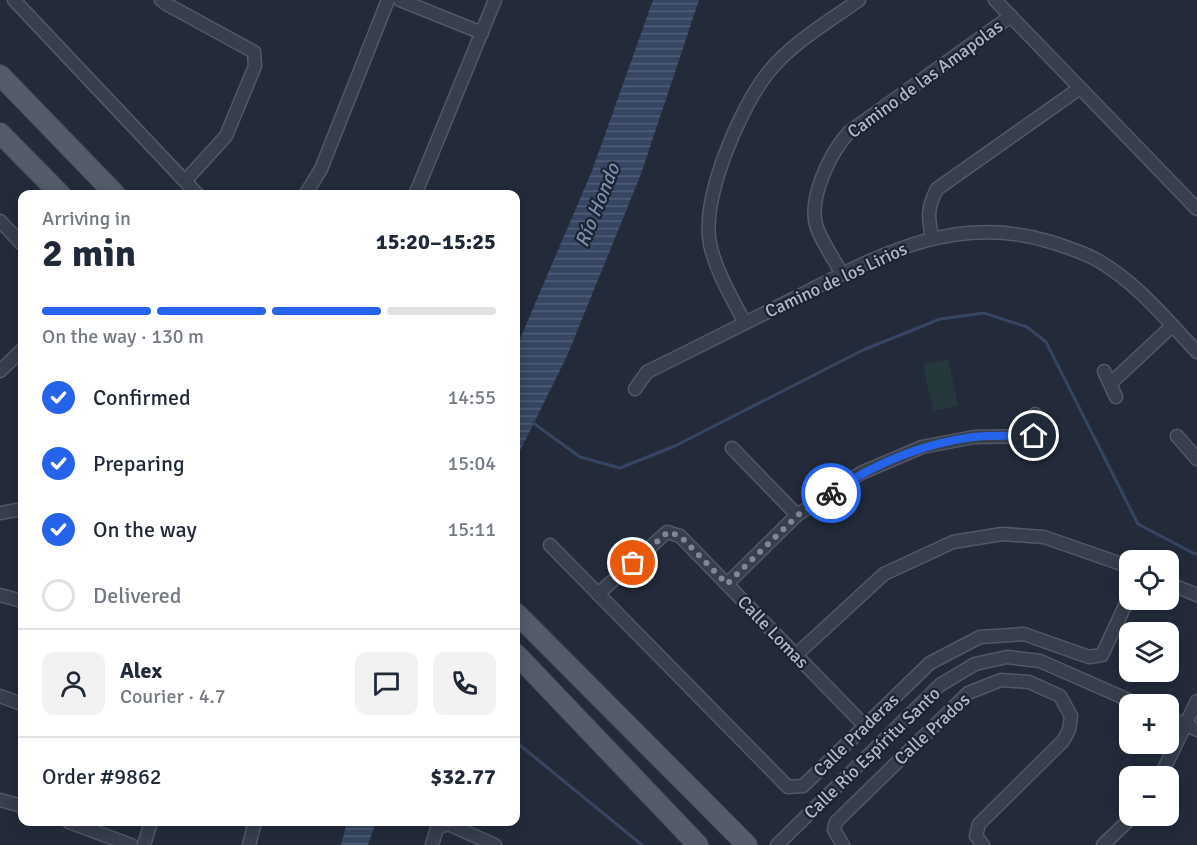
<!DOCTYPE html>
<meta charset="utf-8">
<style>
:root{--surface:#fff;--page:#f2f2f3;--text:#1f2937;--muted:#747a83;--line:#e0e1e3;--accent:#2563eb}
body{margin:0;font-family:Signika,sans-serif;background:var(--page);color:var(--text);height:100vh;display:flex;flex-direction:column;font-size:22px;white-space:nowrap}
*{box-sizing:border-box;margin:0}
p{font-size:20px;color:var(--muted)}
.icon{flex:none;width:33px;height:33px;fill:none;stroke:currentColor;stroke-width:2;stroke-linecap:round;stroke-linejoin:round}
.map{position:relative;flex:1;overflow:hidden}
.sheet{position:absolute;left:18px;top:190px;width:502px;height:636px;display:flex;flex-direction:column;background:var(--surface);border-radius:12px;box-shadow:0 3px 15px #0003}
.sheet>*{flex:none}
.tools{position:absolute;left:1119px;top:550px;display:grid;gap:12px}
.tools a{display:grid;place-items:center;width:60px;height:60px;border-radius:12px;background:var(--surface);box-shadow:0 3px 15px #0003;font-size:30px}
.pin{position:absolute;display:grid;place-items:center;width:51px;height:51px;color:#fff;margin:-26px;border:3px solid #fff;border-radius:50%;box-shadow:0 2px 6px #0007}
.courier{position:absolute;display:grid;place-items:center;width:60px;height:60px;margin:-30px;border:4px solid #2563eb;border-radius:50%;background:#fff;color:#222;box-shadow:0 2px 8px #0007}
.summary em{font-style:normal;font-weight:700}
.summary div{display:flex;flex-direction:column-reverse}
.summary{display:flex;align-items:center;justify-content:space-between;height:102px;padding:0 24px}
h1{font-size:39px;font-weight:700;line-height:45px}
.bar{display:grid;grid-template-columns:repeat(4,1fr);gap:9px 6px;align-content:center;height:72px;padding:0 24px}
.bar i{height:8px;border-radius:4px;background:var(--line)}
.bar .selected{background:var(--accent)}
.bar p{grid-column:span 4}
.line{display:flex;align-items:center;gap:15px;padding:0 24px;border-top:2px solid var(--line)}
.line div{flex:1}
.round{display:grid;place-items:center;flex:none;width:63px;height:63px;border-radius:12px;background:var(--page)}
ol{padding:0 24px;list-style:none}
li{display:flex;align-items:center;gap:18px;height:66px}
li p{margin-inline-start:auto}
li .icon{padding:6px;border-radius:50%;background:var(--accent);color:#fff;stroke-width:4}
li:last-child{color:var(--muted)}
li i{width:33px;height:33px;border:3px solid var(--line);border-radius:50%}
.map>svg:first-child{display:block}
.grass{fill:#25383c}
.water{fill:url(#water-rules)}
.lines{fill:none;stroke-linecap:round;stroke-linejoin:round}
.stream{stroke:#364662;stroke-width:3}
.street-casing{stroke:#525866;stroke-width:15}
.primary-casing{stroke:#404754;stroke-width:22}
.street{stroke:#373e4c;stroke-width:12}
.primary{stroke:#545c6c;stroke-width:20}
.done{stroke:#808796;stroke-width:6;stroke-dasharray:0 10.8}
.route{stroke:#2563eb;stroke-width:8}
.labels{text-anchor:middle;stroke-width:4.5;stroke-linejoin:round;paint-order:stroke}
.street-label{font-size:18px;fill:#b2b8c7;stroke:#1c2330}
.water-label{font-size:20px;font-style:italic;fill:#7a8daf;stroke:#1c2330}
</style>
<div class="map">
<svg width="1197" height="845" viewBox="0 0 1197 845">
<defs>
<pattern id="water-rules" width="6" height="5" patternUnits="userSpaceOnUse" patternTransform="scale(1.5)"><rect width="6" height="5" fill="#364662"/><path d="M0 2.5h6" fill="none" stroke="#515f77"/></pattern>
</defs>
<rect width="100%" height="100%" fill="#232b3b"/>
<!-- grass -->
<polygon class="grass" points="948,359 958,406 933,411 923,364"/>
<!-- water -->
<g class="water">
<polygon points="653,0 699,0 641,174 567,356 516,459 516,348 592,171"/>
<polygon points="347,822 376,822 368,845 341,845"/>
</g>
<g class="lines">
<!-- stream -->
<g class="stream">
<polyline points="532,422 580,457 620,468 675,446 863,350 940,319 984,313 1027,327 1046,342 1138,524 1193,553 1197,554"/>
<polyline points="516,742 642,845"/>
</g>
<!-- street casing -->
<g class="street-casing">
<g id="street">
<polyline points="14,0 198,195"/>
<polyline points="161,0 168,5 254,52 255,66 226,136 185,181"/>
<polyline points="400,0 482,33"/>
<polyline points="995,0 1197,209"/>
<polyline points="305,195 321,169 388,0"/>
<polyline points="415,195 495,0"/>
<polyline points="0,221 22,244"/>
<path d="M932,237C928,217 927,208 937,189L1080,88"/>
<path d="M842,274C834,259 823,244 817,228C807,200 830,153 849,132L1011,16"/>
<path d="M745,323C732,298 716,272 710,244C701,199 739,110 767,74C790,44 828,22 859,0"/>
<polyline points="0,371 22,350"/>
<polyline points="1104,371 1116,397"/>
<polyline points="1110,384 1172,326"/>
<path d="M635,389L647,372C696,348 745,323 793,299C877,256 954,212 1051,242C1066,247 1083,252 1097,260C1136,282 1167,320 1197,352"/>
<polyline points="1177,436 1197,459"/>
<polyline points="732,448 797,515"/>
<polyline points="0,513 22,509"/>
<polyline points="550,545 788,787 803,786 930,663 980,637 1024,634 1089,657 1102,655 1130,595"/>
<polyline points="1168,583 1197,595"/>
<polyline points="727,584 797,515 861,473 922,447 974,437 1034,436 1035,414"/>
<polyline points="598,594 667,532 680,536 865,726"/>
<polyline points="0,595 22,601"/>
<polyline points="796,655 884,574 953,542 1002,534 1044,537 1130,567"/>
<polyline points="0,696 22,704"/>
<polyline points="1168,717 1197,730"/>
<polyline points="1160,777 1197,701"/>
<polyline points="0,800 22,806"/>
<polyline points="69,822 131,845"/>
<polyline points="144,845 151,822"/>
<polyline points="249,845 255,822"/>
<polyline points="432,845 437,828 448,824 495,845"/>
<polyline points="777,845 940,685 975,664 1007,657 1040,661 1140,705"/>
<polyline points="843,845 834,830 836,822 968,693 1001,680 1029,682 1060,696 1071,716 1069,730 1063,741 979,824 976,836 983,845"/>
<polyline points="1103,845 1133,816"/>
</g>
</g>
<!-- primary casing -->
<g class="primary-casing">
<g id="primary">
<polyline points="0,75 116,195"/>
<polyline points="0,133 61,195"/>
<polyline points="516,613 747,845"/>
<polyline points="516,654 698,845"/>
</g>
</g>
<!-- street -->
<use href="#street" class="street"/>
<!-- primary -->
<use href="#primary" class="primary"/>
</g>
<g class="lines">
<!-- done -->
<polyline class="done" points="633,563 668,532 680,536 727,584 798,515 831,493"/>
<!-- route -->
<path class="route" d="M831,493C874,464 921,444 973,437C993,435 1014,436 1034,436"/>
</g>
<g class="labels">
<!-- street labels -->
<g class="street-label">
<text transform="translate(925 79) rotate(-36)" y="6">Camino de las Amapolas</text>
<text transform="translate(836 280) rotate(-25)" y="6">Camino de los Lirios</text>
<text transform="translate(773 632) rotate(46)" y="6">Calle Lomas</text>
<text transform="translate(932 729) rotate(-43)" y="6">Calle Prados</text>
<text transform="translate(856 735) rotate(-44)" y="6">Calle Praderas</text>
<text transform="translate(872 753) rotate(-44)" y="6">Calle Río Espíritu Santo</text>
</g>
<!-- water labels -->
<g class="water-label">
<text transform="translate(597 205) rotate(-68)" y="7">Río Hondo</text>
</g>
</g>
</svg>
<div class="tools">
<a><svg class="icon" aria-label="locate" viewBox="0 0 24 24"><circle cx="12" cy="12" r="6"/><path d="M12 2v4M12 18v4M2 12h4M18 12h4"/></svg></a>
<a><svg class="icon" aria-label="layers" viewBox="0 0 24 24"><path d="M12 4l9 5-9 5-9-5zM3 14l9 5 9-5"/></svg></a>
<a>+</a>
<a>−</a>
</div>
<div class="pin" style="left:633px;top:563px;background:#ea580c"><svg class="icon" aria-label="bag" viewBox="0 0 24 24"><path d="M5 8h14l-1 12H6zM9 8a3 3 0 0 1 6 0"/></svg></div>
<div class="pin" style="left:1034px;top:436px;background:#1f2937"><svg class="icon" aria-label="home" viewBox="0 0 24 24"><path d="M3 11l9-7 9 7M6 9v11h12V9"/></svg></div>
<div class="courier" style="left:831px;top:493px"><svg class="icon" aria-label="bike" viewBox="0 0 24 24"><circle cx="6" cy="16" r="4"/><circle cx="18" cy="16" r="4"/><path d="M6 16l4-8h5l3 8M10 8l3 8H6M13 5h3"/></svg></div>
<section class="sheet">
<div class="summary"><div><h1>2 min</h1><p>Arriving in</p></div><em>15:20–15:25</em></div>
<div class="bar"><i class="selected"></i><i class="selected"></i><i class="selected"></i><i></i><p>On the way · 130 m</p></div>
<ol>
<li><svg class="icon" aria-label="check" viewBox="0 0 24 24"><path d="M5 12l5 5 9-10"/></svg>Confirmed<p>14:55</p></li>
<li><svg class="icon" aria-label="check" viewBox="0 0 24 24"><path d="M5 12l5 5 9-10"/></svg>Preparing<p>15:04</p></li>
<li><svg class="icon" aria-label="check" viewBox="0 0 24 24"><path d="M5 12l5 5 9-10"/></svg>On the way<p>15:11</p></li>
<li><i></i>Delivered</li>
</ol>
<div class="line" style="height:108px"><a class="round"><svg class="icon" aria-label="person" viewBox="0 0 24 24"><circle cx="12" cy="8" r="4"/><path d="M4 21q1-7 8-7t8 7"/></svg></a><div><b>Alex</b><p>Courier · 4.7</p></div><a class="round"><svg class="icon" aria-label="chat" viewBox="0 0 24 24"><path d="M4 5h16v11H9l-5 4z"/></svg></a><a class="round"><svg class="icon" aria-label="phone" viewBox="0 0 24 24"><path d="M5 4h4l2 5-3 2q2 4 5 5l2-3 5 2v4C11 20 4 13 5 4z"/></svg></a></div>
<div class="line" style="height:78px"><div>Order #9862</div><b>$32.77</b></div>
</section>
</div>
